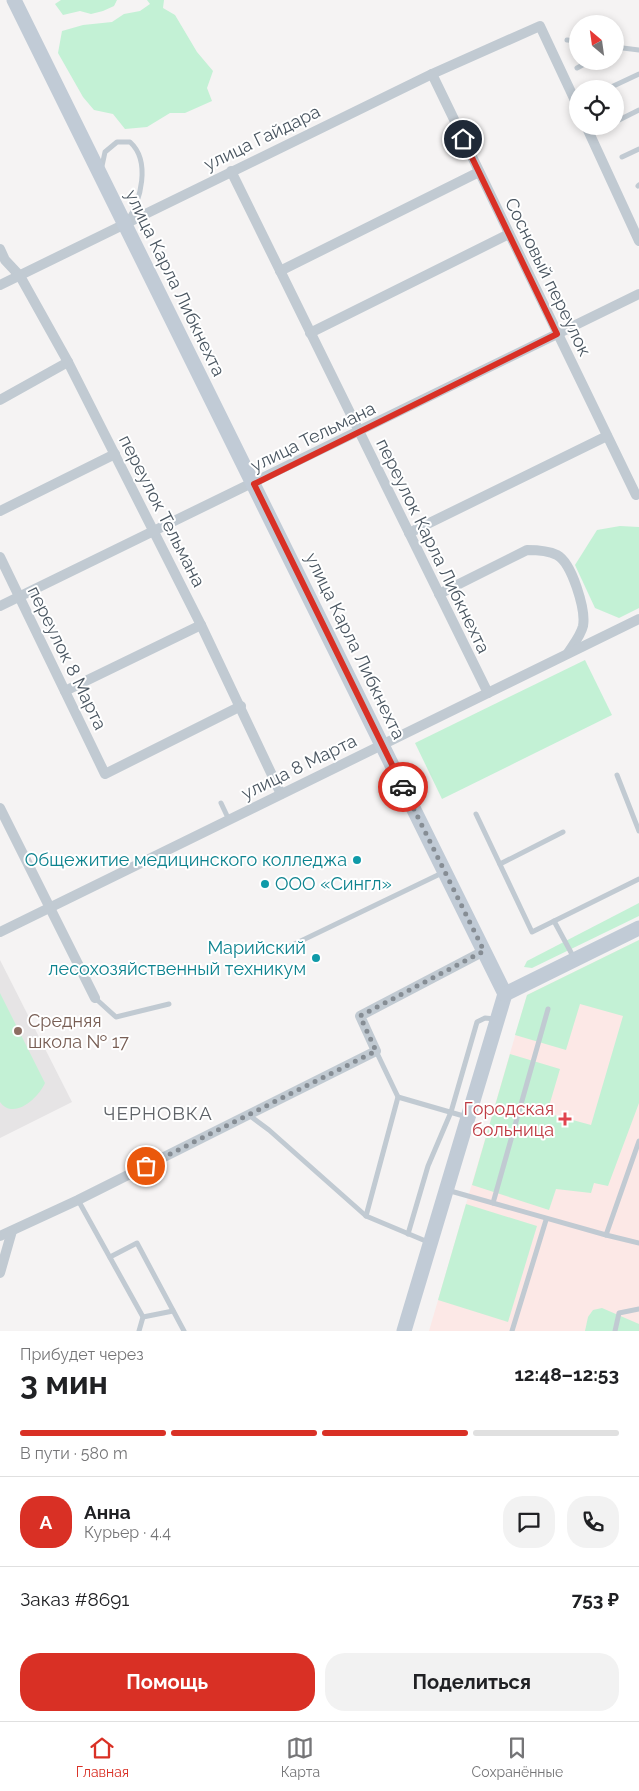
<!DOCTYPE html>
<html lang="ru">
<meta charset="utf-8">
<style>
:root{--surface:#fff;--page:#f2f2f2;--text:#202124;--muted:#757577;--line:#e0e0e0;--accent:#d93025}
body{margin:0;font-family:Raleway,sans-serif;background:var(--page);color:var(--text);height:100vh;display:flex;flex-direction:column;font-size:19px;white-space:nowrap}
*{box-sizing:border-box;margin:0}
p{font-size:16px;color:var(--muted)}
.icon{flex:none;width:28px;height:28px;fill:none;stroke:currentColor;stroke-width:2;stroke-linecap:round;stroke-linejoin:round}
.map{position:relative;height:1331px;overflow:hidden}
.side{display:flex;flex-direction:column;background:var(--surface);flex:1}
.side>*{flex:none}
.needle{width:32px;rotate:331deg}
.fabs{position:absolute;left:569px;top:15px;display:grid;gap:10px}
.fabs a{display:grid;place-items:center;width:55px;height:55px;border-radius:50%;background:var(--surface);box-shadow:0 2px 8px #0003;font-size:25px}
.pin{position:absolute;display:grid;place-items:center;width:42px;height:42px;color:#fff;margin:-21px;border:2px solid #fff;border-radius:50%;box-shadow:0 1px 5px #0007}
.courier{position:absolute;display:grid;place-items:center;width:50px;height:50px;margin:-25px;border:4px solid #d93025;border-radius:50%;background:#fff;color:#222;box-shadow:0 1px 6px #0007}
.head em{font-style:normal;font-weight:700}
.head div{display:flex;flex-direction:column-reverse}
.head{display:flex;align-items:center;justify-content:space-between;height:85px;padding:0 20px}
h1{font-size:32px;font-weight:700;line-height:38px}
.bar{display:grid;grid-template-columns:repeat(4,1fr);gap:8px 5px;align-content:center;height:60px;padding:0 20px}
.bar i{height:6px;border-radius:4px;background:var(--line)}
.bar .selected{background:var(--accent)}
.bar p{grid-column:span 4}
.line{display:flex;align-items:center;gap:12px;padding:0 20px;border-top:1px solid var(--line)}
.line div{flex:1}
.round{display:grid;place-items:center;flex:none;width:52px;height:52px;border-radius:20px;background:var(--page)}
.primary-button{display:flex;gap:10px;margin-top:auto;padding:10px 20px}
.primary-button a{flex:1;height:58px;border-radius:20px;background:var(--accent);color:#fff;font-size:20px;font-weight:700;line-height:58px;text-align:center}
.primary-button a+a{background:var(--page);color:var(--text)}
.dock{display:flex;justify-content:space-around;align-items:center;height:70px;border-top:1px solid var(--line);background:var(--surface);font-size:14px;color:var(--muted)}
.dock a{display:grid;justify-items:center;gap:2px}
.dock .selected{color:var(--accent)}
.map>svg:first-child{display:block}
.education{fill:#e6e4e5}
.medical{fill:#fce8e6}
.green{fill:#c3f1d5}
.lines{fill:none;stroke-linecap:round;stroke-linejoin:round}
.service{stroke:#c1cad2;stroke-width:5}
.minor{stroke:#c1cad2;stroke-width:10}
.secondary{stroke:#c1cbd6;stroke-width:15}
.done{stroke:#868d94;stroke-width:5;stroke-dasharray:0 9}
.route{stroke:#d93025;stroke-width:6}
.culture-dot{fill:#0f9aa8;stroke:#fff;stroke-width:2}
.education-dot{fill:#8d6e63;stroke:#fff;stroke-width:2}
.health-dot{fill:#e0444e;stroke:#fff;stroke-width:2}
.labels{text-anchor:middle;stroke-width:4;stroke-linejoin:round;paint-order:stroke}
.street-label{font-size:18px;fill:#4a5661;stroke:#fff}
.culture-label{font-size:18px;fill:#0d838f;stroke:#fff;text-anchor:end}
.education-label{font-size:18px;fill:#785e54;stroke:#fff;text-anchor:start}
.health-label{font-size:18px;fill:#be3a42;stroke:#fff;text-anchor:end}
.neighbourhood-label{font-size:19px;letter-spacing:1px;fill:#5f6368;stroke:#fff}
</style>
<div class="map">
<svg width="639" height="1331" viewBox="0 0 639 1331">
<rect width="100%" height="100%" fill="#f5f3f3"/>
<!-- education -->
<polygon class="education" points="0,960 72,1102 0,1138"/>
<!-- medical -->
<polygon class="medical" points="639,940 639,1331 429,1331 527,995"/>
<!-- green -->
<g class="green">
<polygon points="61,0 117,0 114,6 103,11 91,14 80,11 63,15 55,4"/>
<polygon points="147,0 164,0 163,8 175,15 197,52 213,71 207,88 212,101 185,113 170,113 147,127 125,129 113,114 94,110 83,97 58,53 62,31 83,25 112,22 124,14 140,11 150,4"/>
<polygon points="620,526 639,527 639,608 619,618 595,608 575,565 597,530"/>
<polygon points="585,660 612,715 442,799 415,743"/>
<polygon points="639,903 639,916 532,968 524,967 527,961"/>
<polygon points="639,940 639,1103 608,1186 594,1183 591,1193 556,1189 549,1210 472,1185 510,1054 560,1069 547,1113 591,1125 623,1016 580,1004 566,1050 515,1035 527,995"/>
<path d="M0,993L45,1083C39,1097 14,1121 0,1102Z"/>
<polygon points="466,1204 537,1226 508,1322 438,1300"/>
<polygon points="602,1308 639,1324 639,1331 585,1331 588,1317 593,1310"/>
</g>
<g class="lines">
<!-- service -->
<g class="service">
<polyline points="567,40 578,41"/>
<polyline points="615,47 639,50"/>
<polyline points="577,68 590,61"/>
<polyline points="607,89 639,74"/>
<polyline points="615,122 639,110"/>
<polyline points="622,157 639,149"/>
<path d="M102,166L105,152L117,142H130C151,161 141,201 127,221"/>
<polyline points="638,186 639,185"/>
<polyline points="617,775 639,831"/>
<polyline points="221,803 229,820"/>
<polyline points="476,814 532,932 639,879"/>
<polyline points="500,864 563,832"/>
<polyline points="554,921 574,958"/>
<polyline points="280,951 442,873"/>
<polyline points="95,998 116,1017 169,1004"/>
<polyline points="398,1097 467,1117"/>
<polyline points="249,1115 269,1130 366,1216 428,1242"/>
<polyline points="447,1190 606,1235 639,1141"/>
<polyline points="78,1200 143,1317 139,1331"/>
<polyline points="493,1203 548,1009"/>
<polyline points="366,1216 398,1097 376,1051"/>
<polyline points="408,1234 428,1166 451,1112 477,1022 485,1018 495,1019"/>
<polyline points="606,1235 639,1243"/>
<polyline points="110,1257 137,1243 184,1331"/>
<polyline points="143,1317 173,1311"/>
<polyline points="512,1331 546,1220"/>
<polyline points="615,1331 619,1313 639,1309"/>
</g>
<!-- minor -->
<g class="minor">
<polyline points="432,74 636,495"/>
<polyline points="586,126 639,241"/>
<polyline points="231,171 488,693"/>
<polyline points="0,249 5,260 20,276 68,362 201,625 281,794"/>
<polyline points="280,271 479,172"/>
<polyline points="0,285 432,74 540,26 578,107"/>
<polyline points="310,333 509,234"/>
<polyline points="0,400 68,362"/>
<polyline points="0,511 115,454"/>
<polyline points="409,533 607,436"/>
<polyline points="0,557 105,774 241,706"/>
<path d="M439,594L527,550C537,550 549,551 557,555C572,563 586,610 583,626C581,635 573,645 568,653"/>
<polyline points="0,606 639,294"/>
<polyline points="65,691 201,625"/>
<polyline points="0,808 95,998"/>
<polyline points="0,932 639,619"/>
<polyline points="0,1236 78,1200 376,1051 360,1016 484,951"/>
<polyline points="0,1273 12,1231"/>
</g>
<!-- secondary -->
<g class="secondary">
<polyline points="14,0 505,994 404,1331"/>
<polyline points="505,994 639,928"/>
</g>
</g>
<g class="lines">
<!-- done -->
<polyline class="done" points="146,1166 376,1051 360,1016 484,951 403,787"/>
<!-- route -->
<polyline class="route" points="403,787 254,484 557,334 463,139"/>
</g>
<!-- markers -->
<g class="culture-dot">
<circle cx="357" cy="860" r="5"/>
<circle cx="265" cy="884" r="5"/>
<circle cx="316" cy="958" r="5"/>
</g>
<circle class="education-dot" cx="18" cy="1031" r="5"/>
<path class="health-dot" d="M562.5 1111.5h5v5h5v5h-5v5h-5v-5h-5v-5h5z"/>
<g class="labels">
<!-- street labels -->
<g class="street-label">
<text transform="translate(262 138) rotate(-26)" y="6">улица Гайдара</text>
<text transform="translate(548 277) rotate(64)" y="6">Сосновый переулок</text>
<text transform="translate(175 283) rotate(64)" y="6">улица Карла Либкнехта</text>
<text transform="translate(313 437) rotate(-26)" y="6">улица Тельмана</text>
<text transform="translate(162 511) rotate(63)" y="6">переулок Тельмана</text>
<text transform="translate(433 546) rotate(64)" y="6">переулок Карла Либкнехта</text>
<text transform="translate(355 646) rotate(64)" y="6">улица Карла Либкнехта</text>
<text transform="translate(67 658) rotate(64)" y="6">переулок 8 Марта</text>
<text transform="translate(299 767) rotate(-26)" y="6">улица 8 Марта</text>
</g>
<!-- culture labels -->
<g class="culture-label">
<text x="347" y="866">Общежитие медицинского колледжа</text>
<text x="275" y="890" text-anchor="start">ООО «Сингл»</text>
<text x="306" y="954">Марийский<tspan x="306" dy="21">лесохозяйственный техникум</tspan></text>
</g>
<!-- education labels -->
<g class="education-label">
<text x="28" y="1027">Средняя<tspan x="28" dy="21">школа № 17</tspan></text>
</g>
<!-- health labels -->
<g class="health-label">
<text x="554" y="1115">Городская<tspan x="554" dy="21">больница</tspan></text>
</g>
<!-- neighbourhood labels -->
<g class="neighbourhood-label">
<text x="158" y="1120">ЧЕРНОВКА</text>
</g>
</g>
</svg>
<div class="fabs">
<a><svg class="needle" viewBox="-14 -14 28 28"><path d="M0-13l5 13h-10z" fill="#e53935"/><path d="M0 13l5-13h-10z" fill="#757577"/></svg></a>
<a><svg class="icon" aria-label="locate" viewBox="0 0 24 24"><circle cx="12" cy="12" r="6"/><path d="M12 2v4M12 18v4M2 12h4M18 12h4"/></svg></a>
</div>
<div class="pin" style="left:146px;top:1166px;background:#ea580c"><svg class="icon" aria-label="bag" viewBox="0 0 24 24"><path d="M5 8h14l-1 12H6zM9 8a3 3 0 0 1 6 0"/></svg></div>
<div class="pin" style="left:463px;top:139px;background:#1f2937"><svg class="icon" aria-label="home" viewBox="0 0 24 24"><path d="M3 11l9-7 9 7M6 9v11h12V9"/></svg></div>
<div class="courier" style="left:403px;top:787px"><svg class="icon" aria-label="car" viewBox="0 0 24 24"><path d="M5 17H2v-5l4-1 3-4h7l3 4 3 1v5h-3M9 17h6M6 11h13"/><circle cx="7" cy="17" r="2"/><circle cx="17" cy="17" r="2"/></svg></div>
</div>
<section class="side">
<div class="head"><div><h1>3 мин</h1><p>Прибудет через</p></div><em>12:48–12:53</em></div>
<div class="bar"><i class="selected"></i><i class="selected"></i><i class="selected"></i><i></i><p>В пути · 580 m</p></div>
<div class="line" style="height:90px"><b class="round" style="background:var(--accent);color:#fff">А</b><div><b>Анна</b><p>Курьер · 4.4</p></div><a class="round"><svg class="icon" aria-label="chat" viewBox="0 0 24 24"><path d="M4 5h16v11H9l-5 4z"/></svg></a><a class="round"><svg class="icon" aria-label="phone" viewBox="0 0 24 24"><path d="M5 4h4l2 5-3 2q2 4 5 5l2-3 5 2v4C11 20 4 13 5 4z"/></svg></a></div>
<div class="line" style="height:65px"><div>Заказ #8691</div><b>753 ₽</b></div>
<div class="primary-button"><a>Помощь</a><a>Поделиться</a></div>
</section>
<nav class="dock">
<a class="selected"><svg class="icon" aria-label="home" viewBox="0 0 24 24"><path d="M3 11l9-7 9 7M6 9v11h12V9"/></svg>Главная</a>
<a><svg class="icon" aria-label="map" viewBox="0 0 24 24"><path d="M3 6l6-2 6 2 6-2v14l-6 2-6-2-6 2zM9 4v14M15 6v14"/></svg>Карта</a>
<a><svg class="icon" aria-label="saved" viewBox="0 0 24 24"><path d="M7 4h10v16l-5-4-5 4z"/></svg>Сохранённые</a>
</nav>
